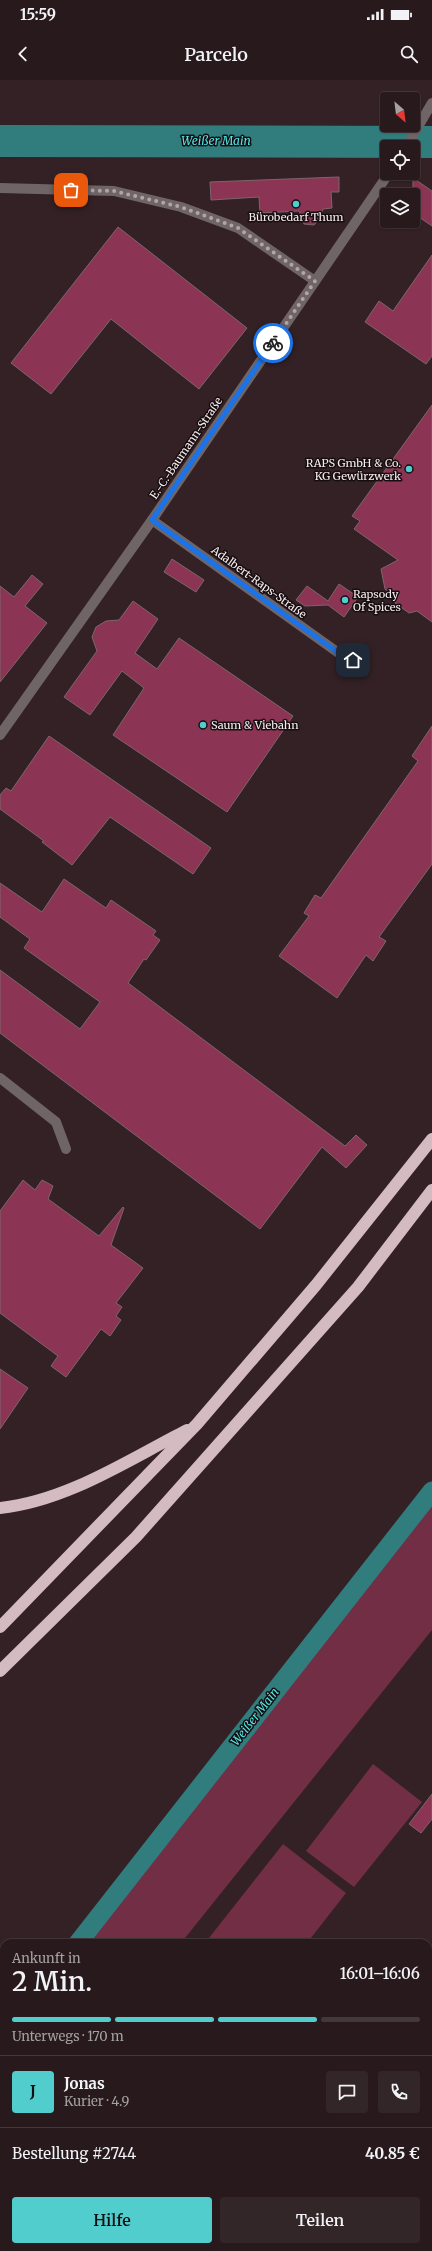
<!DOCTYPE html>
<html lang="de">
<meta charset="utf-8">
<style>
:root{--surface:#27191c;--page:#332629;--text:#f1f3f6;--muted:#a4a0a3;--line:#43383b;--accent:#52cdcd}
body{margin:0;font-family:Merriweather,serif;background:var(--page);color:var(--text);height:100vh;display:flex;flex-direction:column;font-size:15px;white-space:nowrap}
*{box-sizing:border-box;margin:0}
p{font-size:13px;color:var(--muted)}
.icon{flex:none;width:22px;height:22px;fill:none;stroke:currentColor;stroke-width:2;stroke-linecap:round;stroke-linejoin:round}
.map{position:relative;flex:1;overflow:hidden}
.details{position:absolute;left:0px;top:1859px;width:432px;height:312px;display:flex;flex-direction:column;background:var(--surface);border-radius:12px 12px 0 0;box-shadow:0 1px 3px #0004,0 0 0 1px var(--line)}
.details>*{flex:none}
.needle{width:26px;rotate:152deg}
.controls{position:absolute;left:380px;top:12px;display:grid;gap:8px}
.controls a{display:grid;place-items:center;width:40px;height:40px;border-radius:4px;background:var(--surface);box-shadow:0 1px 3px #0004,0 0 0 1px var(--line);font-size:20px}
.pin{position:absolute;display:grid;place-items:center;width:34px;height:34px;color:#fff;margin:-17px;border-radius:8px;box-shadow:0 2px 6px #0006}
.courier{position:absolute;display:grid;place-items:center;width:40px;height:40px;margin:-20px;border:3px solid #1a73e8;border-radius:50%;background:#fff;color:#222;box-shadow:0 1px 5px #0007}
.headline em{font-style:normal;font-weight:600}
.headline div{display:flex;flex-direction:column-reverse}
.headline{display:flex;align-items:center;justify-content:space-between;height:68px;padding:0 12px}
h1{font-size:26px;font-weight:600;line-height:30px}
.bar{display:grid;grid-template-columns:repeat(4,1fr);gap:6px 4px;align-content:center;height:48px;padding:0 12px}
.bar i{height:5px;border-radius:3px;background:var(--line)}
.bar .current{background:var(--accent)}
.bar p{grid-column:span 4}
.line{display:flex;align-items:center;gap:10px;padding:0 12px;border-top:1px solid var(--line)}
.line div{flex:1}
.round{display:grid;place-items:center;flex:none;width:42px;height:42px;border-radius:4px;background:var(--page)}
.button{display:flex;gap:8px;margin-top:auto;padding:8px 12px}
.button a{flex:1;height:46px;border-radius:4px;background:var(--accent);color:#111;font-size:16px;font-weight:600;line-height:46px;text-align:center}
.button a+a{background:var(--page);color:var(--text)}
.status{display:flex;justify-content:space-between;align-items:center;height:28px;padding:0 20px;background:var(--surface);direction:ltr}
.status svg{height:11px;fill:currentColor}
header{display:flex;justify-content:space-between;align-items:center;height:52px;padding:0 12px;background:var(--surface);font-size:18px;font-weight:600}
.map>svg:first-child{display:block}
.green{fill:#712e45}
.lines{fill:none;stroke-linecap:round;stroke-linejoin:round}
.canal{stroke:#317d7d;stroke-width:19}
.river{stroke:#317d7d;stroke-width:32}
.building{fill:#8c3454;stroke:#7c666b}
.minor{stroke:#6f6567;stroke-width:10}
.major{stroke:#b7a2a7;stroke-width:10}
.highway{stroke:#d3bbc1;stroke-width:12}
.done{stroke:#b3a4a8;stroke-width:4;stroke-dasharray:0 7.2}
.route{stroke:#1a73e8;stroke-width:5}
.poi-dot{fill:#52cdcd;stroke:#160e10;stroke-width:1.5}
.labels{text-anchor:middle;stroke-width:3;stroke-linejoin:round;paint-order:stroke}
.poi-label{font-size:11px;fill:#f8ebee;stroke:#160e10;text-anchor:start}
.street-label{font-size:11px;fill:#f8ebee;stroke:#160e10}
.water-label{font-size:12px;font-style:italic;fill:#53e6e6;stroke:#160e10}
</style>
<div class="status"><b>15:59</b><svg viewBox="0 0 49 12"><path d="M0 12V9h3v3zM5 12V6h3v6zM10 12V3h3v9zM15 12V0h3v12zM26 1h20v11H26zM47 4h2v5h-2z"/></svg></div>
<header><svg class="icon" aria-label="back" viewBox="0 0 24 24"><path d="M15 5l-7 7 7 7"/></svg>Parcelo<svg class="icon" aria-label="search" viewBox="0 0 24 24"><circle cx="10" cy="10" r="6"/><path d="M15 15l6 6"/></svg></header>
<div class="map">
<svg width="432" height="2171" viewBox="0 0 432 2171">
<rect width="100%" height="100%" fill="#342126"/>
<!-- green -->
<g class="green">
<polygon points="432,1415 432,1550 181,1863 84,1863"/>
<polygon points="373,1684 422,1722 354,1807 306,1771"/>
<polygon points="283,1764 346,1813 307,1863 205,1863"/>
<polygon points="4,1966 4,2059 0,2063 0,1972"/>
</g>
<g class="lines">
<!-- canal -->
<g class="canal">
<polyline points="78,1863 432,1411"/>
<polyline points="0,1964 4,1959"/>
</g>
<!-- river -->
<polyline class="river" points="0,61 432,62"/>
</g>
<!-- building -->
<g class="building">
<polygon points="339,97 339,112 331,112 332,128 323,129 319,139 314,145 304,144 299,131 260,133 259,117 211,120 210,102"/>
<polygon points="413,98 432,111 432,146 413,133"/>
<polygon points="118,147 247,248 199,309 111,239 51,314 11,283"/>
<polygon points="432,175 432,276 426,284 365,242 379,221 393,231"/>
<polygon points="432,325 432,542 417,531 409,533 395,523 396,517 385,509 381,489 398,480 354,449 360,441 352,436"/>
<polygon points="172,479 204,500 196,512 164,492"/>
<polygon points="32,495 43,504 25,526 47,543 0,602 0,506 14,517"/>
<polygon points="339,504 358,517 344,537 328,525 305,526 296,520 307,506 328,521"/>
<polygon points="133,521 158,539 135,573 157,589 179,558 293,636 227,732 113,655 144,608 122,591 90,635 64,617 97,571 92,557 96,547 106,541 119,540"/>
<polygon points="432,646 432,784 379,857 386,861 373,881 366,875 337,918 279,876 309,836 304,833 315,815 321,818 418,681 412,676"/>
<polygon points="49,656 211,768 193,794 110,737 72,785 42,762 44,761 0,729 0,715 6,708 11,711"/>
<polygon points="64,799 106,828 111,820 156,851 153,855 160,860 146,880 144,879 128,903 345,1066 356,1055 367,1065 346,1088 322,1067 260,1149 0,953 0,890 80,949 100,922 24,868 30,859 0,837 0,803 42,832"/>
<polygon points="23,1100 35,1110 42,1100 53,1106 48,1119 99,1156 123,1127 124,1128 111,1165 143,1188 116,1223 122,1227 116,1236 121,1240 110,1256 101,1249 66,1297 51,1286 58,1276 0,1233 0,1131"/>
<polygon points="0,1289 28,1308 0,1349"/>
<polygon points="432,1714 432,1739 421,1753 409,1744"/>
</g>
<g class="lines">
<!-- minor -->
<g class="minor">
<polyline points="406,67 432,23"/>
<polyline points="0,108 114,111 181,127 238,148 315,201"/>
<polyline points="152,440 340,574 353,580"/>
<polyline points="0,655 152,440 389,93"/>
<polyline points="0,998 56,1042 66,1069"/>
<polyline points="428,1945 432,1941"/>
<polyline points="428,2121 432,2124"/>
<polyline points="308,2171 311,2167"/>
</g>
<!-- major -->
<g class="major">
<polyline points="0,2150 4,2153"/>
<polyline points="22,2167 27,2171"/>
</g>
<!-- highway -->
<g class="highway">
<path d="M0,1428C67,1421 128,1380 187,1350"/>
<polyline points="0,1547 197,1344 316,1205 432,1059"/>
<polyline points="0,1591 136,1457 358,1207 432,1110"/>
</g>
</g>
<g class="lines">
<!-- done -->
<polyline class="done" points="71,110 114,111 181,127 238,148 315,201 273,263"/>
<!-- route -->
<polyline class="route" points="273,263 152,440 340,574 353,580"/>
</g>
<!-- markers -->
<g class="poi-dot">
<circle cx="296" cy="124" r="4"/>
<circle cx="409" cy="389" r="4"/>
<circle cx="345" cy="520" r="4"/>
<circle cx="203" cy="645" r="4"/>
</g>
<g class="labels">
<!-- poi labels -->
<g class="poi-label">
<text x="296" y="141" text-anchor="middle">Bürobedarf Thum</text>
<text x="401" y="387" text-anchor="end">RAPS GmbH &amp; Co.<tspan x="401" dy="13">KG Gewürzwerk</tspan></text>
<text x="353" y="518">Rapsody<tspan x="353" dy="13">Of Spices</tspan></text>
<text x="211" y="649">Saum &amp; Viebahn</text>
</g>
<!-- street labels -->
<g class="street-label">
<text transform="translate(186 368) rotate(-56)" y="4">E.-C.-Baumann-Straße</text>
<text transform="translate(259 502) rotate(36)" y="4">Adalbert-Raps-Straße</text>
</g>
<!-- water labels -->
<g class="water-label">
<text x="216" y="65">Weißer Main</text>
<text transform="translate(255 1637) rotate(-52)" y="4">Weißer Main</text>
</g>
</g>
</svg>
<div class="controls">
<a><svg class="needle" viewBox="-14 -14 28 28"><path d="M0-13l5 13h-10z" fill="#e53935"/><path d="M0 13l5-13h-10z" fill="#a4a0a3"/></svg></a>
<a><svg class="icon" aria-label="locate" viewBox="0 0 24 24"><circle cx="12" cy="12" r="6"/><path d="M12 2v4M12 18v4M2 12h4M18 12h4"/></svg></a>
<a><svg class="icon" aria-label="layers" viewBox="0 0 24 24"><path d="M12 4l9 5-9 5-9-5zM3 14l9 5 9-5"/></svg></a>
</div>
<div class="pin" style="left:71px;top:110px;background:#ea580c"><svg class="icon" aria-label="bag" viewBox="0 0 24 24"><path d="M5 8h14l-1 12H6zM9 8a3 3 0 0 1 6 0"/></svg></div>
<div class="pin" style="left:353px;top:580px;background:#1f2937"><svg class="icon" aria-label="home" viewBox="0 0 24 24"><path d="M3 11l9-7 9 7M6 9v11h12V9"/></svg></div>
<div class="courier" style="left:273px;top:263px"><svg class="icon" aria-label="bike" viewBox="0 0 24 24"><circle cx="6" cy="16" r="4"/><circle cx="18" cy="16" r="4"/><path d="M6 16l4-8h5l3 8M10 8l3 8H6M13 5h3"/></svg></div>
<section class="details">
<div class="headline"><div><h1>2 Min.</h1><p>Ankunft in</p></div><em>16:01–16:06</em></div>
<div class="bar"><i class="current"></i><i class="current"></i><i class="current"></i><i></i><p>Unterwegs · 170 m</p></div>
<div class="line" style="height:72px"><b class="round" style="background:var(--accent);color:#111">J</b><div><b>Jonas</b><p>Kurier · 4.9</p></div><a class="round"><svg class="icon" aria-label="chat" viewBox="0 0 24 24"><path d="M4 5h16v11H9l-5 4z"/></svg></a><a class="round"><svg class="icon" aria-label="phone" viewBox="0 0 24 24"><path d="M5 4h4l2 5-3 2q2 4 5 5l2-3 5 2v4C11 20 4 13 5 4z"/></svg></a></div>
<div class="line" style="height:52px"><div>Bestellung #2744</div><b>40.85 €</b></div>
<div class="button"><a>Hilfe</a><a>Teilen</a></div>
</section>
</div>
